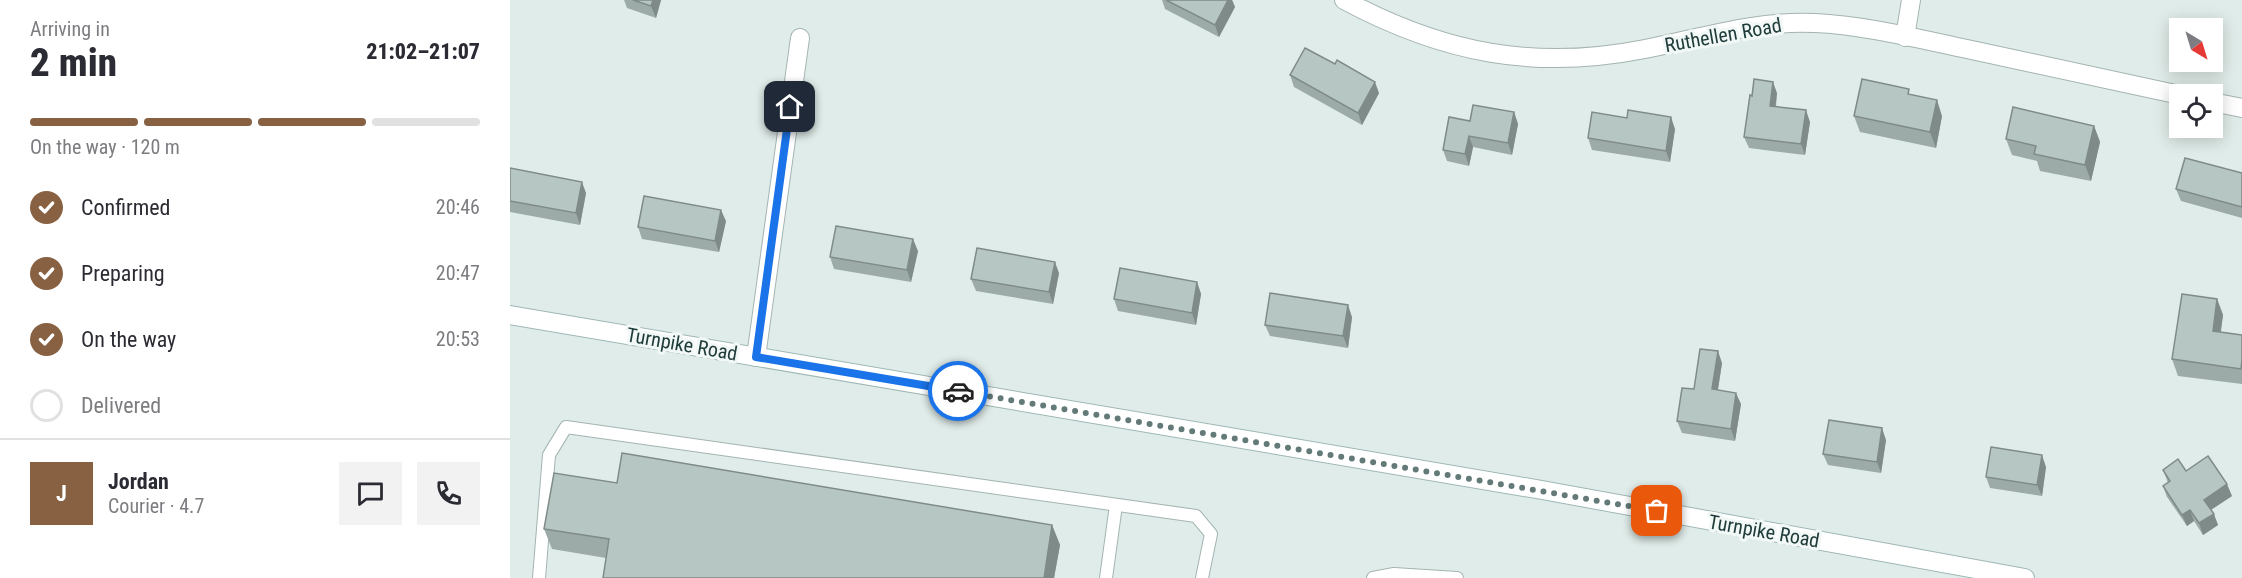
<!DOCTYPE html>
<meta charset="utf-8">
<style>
:root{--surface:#fff;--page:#f2f2f3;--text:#2b2b33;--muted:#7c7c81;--line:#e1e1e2;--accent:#876141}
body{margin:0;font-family:"Roboto Condensed",sans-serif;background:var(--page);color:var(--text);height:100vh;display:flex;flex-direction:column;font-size:22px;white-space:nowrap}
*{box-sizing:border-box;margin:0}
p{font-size:20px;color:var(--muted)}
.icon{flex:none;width:33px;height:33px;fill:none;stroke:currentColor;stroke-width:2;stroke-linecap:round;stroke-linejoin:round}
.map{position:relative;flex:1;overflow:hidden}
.side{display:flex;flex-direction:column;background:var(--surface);width:510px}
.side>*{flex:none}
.needle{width:39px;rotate:142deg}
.controls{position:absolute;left:1659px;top:18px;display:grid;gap:12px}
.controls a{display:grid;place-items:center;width:54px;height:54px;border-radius:0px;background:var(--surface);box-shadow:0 3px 15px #0003;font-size:30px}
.pin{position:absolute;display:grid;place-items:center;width:51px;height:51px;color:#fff;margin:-26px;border-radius:12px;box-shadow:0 3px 9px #0006}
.courier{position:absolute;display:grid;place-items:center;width:60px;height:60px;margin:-30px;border:4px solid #1a73e8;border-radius:50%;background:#fff;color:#222;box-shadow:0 2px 8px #0007}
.head em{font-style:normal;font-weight:800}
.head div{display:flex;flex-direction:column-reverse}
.head{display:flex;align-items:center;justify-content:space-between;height:102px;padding:0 30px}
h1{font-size:39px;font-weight:800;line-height:45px}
.bar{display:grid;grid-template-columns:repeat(4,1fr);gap:9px 6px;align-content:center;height:72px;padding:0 30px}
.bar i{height:8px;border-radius:4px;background:var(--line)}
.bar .active{background:var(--accent)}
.bar p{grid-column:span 4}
.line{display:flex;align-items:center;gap:15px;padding:0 30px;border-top:2px solid var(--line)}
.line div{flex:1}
.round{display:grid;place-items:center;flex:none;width:63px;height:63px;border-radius:0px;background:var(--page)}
ol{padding:0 30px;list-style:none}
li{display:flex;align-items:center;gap:18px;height:66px}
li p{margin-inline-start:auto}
li .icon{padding:6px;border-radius:50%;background:var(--accent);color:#fff;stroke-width:4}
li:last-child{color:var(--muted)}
li i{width:33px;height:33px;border:3px solid var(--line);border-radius:50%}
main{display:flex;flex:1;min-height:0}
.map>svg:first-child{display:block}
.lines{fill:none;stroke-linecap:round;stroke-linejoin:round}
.service-casing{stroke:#a3b4b2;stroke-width:14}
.minor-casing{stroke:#a3b4b2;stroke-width:20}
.secondary-casing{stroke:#9eb8b5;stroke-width:20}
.service{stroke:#fff;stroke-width:12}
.minor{stroke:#fff;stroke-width:18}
.secondary{stroke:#fff;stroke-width:18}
.wall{fill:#9daba8}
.shaded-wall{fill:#7f8b88}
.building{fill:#b6c7c3;stroke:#7f8b88;stroke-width:1.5}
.done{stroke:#637a79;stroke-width:6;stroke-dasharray:0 10.8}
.route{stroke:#1a73e8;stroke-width:8}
.labels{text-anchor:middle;stroke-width:6;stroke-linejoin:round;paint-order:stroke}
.street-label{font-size:20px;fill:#203d3c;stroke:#f1f8f6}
</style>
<main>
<section class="side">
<div class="head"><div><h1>2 min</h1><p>Arriving in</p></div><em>21:02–21:07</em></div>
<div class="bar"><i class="active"></i><i class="active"></i><i class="active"></i><i></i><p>On the way · 120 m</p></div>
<ol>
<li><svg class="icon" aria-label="check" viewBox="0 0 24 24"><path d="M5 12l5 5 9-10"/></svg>Confirmed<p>20:46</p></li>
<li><svg class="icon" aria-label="check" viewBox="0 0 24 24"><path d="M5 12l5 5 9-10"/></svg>Preparing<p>20:47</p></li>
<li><svg class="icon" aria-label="check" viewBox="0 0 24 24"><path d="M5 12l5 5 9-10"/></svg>On the way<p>20:53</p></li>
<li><i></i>Delivered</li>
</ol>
<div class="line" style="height:108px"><b class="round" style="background:var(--accent);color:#fff">J</b><div><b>Jordan</b><p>Courier · 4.7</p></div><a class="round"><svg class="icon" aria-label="chat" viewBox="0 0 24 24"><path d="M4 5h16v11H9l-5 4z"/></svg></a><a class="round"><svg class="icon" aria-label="phone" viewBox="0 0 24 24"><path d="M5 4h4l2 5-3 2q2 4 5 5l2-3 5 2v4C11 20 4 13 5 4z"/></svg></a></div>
</section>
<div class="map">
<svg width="1732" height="578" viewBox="0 0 1732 578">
<rect width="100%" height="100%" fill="#e0ece9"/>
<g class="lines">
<!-- service casing -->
<g class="service-casing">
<g id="service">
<polyline points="29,578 39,455 56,427 686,516 701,534 692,578"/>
<polyline points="596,578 606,505"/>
<polyline points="863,578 884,574 947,578"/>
</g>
</g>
<!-- minor casing -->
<g class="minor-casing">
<g id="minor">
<path d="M834,0C933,53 1024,71 1135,49C1191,38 1247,20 1305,23C1353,25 1409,39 1457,49C1528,64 1599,79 1670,95"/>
<polyline points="1395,37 1401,0"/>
<polyline points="1702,102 1732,108"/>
<polyline points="246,357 290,38"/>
</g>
</g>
<!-- secondary casing -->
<g class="secondary-casing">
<polyline id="secondary" points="0,315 1032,490 1515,578"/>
</g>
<!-- service -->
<use href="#service" class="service"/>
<!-- minor -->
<use href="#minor" class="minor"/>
<!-- secondary -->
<use href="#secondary" class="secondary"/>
</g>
<!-- wall -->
<g class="wall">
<polygon points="114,0 151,0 146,18 117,8"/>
<polygon points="652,0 722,0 725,7 709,37 655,9"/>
<polygon points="780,75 869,93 852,125 784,87"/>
<polygon points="1267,93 1266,107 1300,122 1295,155 1239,148 1234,137"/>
<polygon points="1401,95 1432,116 1426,148 1350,132 1344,116"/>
<polygon points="1004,112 1008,124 1002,155 963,147 959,166 937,161 933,150"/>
<polygon points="1584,126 1590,142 1581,181 1530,171 1527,161 1502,155 1496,139"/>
<polygon points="1165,129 1160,162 1082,150 1078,138"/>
<polygon points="0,168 76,193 70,225 0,212"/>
<polygon points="1732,173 1732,218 1671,201 1666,189"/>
<polygon points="216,221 209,252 132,239 128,227"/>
<polygon points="408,251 401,282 324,269 320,257"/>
<polygon points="549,273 543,304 466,291 461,279"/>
<polygon points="687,282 691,294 686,325 608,311 604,299"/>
<polygon points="1707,299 1713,315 1711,332 1732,335 1732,384 1668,376 1662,359"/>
<polygon points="842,317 838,348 760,336 755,325"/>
<polygon points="1212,363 1208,390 1231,404 1225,441 1172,433 1167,421 1184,389"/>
<polygon points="1376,440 1371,473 1318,465 1313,454"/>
<polygon points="1536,467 1532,496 1480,488 1476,477"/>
<polygon points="1653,470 1676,471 1722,496 1701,510 1708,525 1693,535 1684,521 1677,526 1657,497 1653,486 1658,483"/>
<polygon points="107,483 542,525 550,545 544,578 93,578 96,558 42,549 34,529"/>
</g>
<!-- shaded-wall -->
<g class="shaded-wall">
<polygon points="143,0 151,0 146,18 141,6"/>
<polygon points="718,0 722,0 725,7 709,37 705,25"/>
<polygon points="865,82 869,93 852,125 848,113"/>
<polygon points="1263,82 1267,93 1264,118 1260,106"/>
<polygon points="1427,100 1432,116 1426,148 1420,132"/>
<polygon points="1296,110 1300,122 1295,155 1291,144"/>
<polygon points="1004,112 1008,124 1002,155 998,143"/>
<polygon points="1161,117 1165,129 1160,162 1156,151"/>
<polygon points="1584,126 1590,142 1581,181 1575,165"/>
<polygon points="959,136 963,147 959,166 955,154"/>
<polygon points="72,182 76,193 70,225 66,213"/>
<polygon points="211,210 216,221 209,252 205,241"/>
<polygon points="403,239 408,251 401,282 397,270"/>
<polygon points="545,262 549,273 543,304 539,292"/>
<polygon points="687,282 691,294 686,325 682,313"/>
<polygon points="1707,299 1713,315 1708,347 1703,331"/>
<polygon points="838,305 842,317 838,348 833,336"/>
<polygon points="1208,351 1212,363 1206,401 1202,389"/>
<polygon points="1226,393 1231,404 1225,441 1221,429"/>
<polygon points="1372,428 1376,440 1371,473 1367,462"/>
<polygon points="1532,455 1536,467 1532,496 1527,485"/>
<polygon points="1717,484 1722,496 1699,511 1694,500"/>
<polygon points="1680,510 1684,521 1677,526 1672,515"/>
<polygon points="1704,514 1708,525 1693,535 1689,523"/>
<polygon points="542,525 550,545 544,578 534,578"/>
</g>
<!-- building -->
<g class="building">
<polygon points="123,0 143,0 141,6"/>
<polygon points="656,0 718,0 705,25"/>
<polygon points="795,48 825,64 827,60 865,82 848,113 780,75"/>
<polygon points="1244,79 1263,82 1260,106 1296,110 1291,144 1234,137 1240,95 1242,96"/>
<polygon points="1352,79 1399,89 1398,94 1427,100 1420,132 1344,116"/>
<polygon points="963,105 1004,112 998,143 959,136 955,154 933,150 939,117 960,121"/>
<polygon points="1503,107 1584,126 1575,165 1524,154 1526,146 1496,139"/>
<polygon points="1118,110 1161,117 1156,151 1078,138 1082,112 1117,118"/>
<polygon points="1675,158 1732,173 1732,207 1666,189"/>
<polygon points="0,168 72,182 66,213 0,201"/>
<polygon points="134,196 211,210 205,241 128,227"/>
<polygon points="326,226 403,239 397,270 320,257"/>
<polygon points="467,248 545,262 539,292 461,279"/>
<polygon points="610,268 687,282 682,313 604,299"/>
<polygon points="760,293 838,305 833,336 755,325"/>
<polygon points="1672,294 1707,299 1703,331 1732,335 1732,359 1731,369 1662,359"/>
<polygon points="1190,349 1208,351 1202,389 1226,393 1221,429 1167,421 1172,388 1184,389"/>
<polygon points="1319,420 1372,428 1367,462 1313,454"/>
<polygon points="1481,447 1532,455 1527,485 1476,477"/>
<polygon points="112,453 542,525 534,578 93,578 99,539 34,529 44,473 107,483"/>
<polygon points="1698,456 1717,484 1694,500 1704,514 1689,523 1680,510 1672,515 1653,486 1660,481 1653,470 1668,459 1676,471"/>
</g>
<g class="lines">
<!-- done -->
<polyline class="done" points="448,391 1147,511"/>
<!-- route -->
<polyline class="route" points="280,107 246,357 448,391"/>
</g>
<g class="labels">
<!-- street labels -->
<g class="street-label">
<text transform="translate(1213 35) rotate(-10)" y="7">Ruthellen Road</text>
<text transform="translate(172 344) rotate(10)" y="7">Turnpike Road</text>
<text transform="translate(1254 531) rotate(10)" y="7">Turnpike Road</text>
</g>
</g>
</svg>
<div class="controls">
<a><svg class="needle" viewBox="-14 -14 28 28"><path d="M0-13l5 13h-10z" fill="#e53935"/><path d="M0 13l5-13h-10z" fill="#7c7c81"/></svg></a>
<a><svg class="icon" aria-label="locate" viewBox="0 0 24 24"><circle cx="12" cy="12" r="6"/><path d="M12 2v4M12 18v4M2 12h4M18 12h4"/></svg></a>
</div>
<div class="pin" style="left:1147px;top:511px;background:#ea580c"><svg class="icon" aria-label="bag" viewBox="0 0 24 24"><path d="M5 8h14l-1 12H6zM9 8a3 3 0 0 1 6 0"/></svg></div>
<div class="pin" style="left:280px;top:107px;background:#1f2937"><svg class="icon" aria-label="home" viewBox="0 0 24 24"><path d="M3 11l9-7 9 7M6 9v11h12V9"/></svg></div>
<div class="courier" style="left:448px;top:391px"><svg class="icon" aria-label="car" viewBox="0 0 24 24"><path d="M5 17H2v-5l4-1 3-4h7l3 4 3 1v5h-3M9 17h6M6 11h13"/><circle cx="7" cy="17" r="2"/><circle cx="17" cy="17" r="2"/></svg></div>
</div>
</main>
